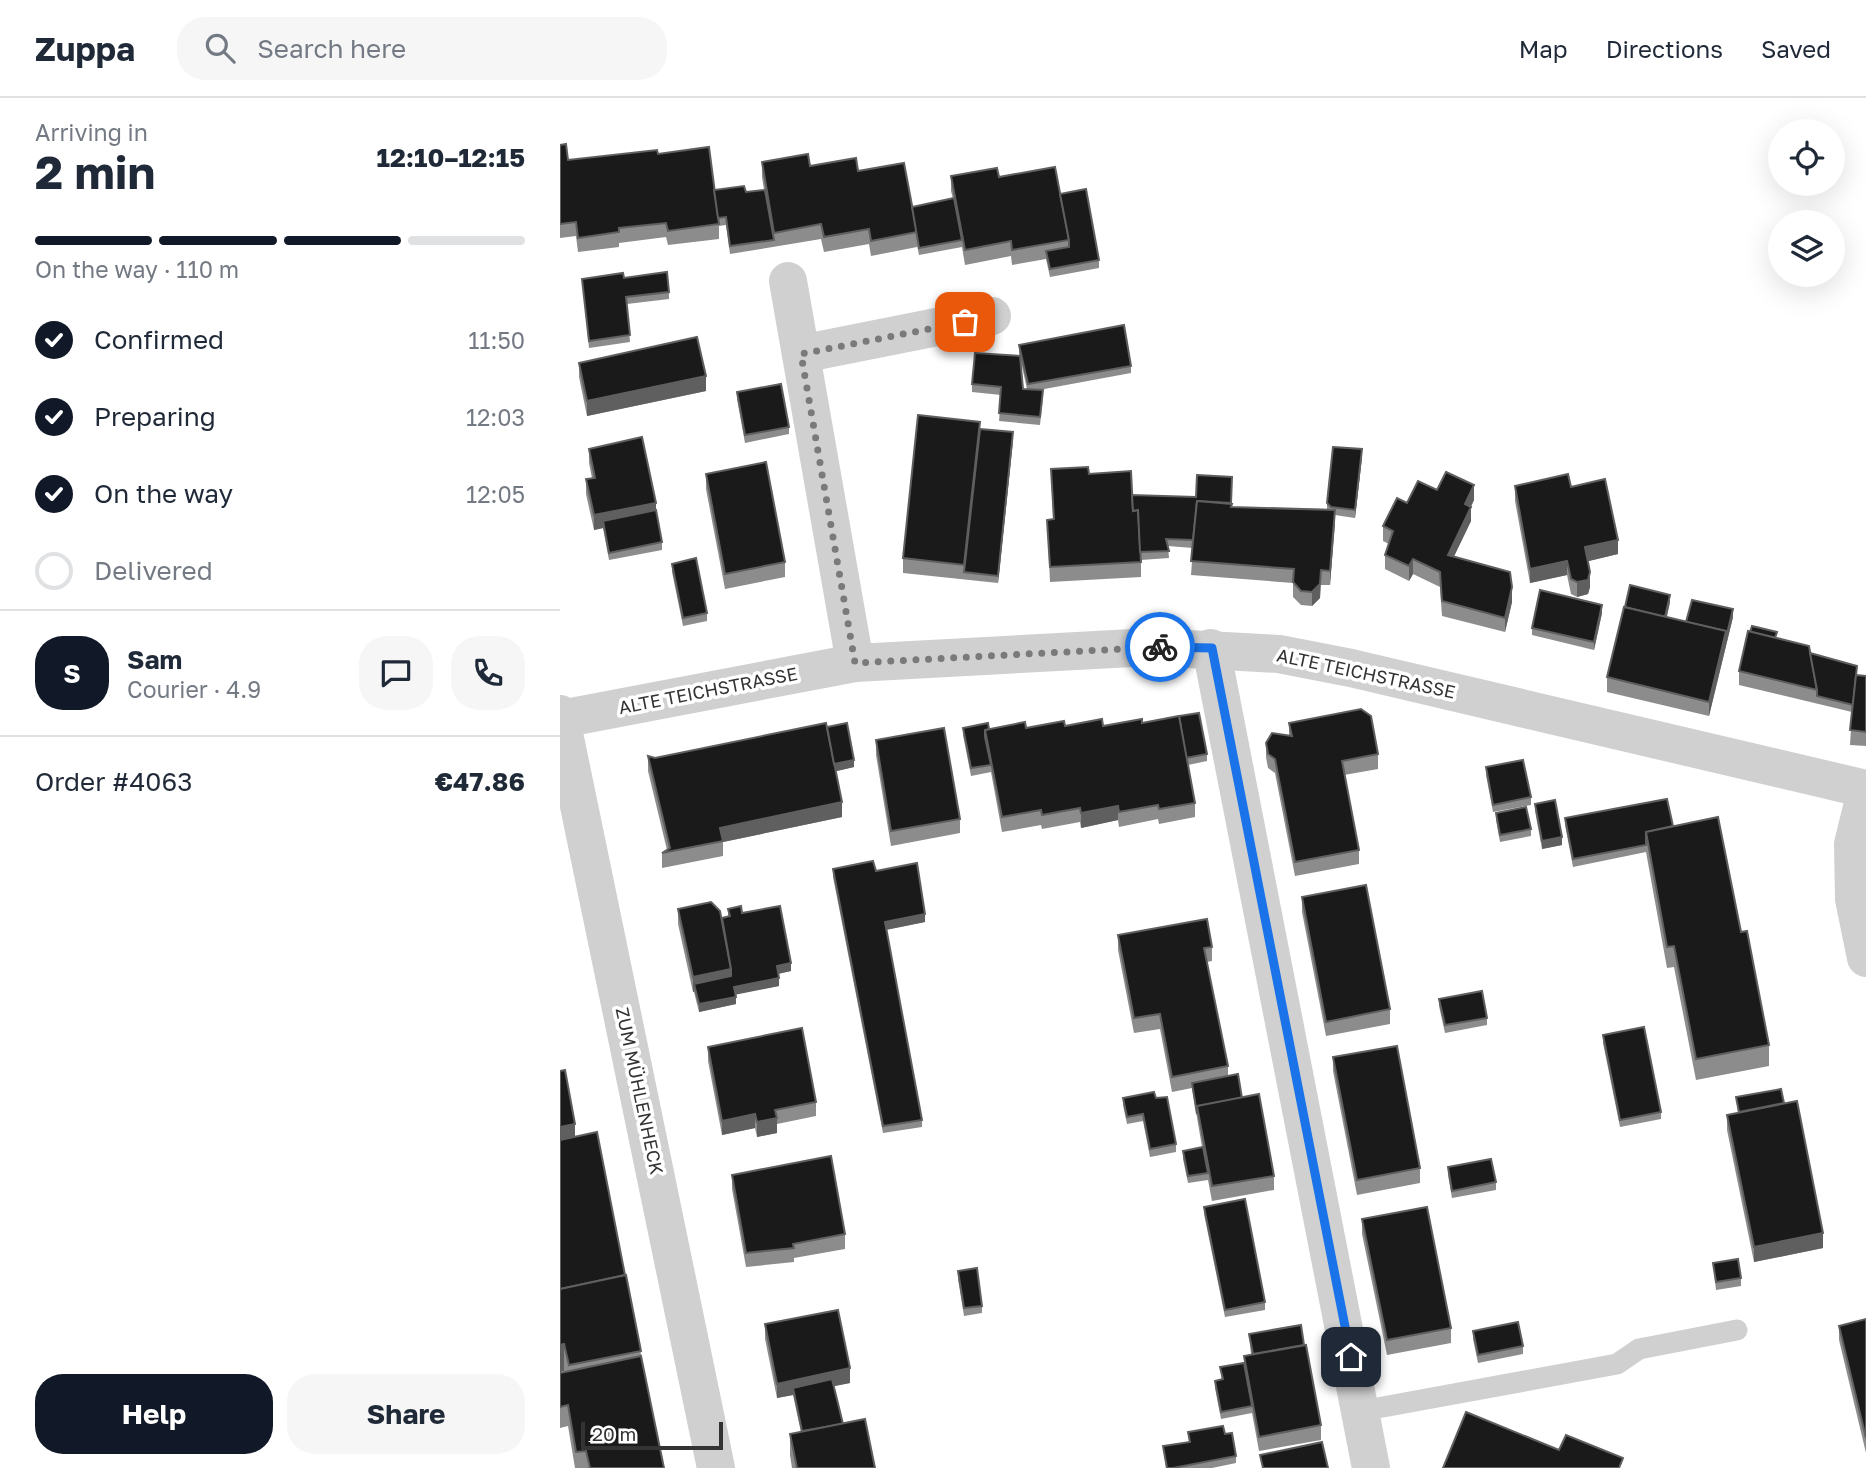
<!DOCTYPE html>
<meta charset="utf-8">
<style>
:root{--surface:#fff;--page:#f6f6f7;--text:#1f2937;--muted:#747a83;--line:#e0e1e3;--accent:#111827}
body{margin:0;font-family:"Golos Text",sans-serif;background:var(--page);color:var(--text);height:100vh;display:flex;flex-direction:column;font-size:26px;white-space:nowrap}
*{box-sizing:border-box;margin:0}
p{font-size:23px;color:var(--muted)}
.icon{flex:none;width:38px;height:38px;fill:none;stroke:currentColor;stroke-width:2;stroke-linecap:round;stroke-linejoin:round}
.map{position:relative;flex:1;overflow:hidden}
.details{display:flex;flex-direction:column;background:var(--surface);width:560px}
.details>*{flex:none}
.fabs{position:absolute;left:1208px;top:21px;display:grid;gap:14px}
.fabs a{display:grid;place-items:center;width:77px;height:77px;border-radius:50%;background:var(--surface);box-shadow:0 7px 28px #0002;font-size:35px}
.scale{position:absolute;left:21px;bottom:18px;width:142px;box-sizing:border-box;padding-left:7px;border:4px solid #333;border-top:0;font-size:19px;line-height:24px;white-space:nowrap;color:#333;-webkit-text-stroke:5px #fff;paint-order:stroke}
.pin{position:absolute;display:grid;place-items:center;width:60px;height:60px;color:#fff;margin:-30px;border-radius:14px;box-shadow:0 4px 10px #0006}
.courier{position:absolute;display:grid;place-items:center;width:70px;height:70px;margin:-35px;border:5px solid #1a73e8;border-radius:50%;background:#fff;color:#222;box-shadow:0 2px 9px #0007}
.headline em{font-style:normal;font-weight:700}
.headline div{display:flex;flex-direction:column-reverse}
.headline{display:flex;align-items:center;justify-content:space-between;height:119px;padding:0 35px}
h1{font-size:46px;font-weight:700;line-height:52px}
.bar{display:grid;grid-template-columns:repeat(4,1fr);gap:10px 7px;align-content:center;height:84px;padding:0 35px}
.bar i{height:9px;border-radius:5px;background:var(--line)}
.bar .active{background:var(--accent)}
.bar p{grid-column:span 4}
.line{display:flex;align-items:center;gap:18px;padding:0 35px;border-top:2px solid var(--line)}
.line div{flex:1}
.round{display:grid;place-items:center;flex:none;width:74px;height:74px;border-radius:28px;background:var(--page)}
ol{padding:0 35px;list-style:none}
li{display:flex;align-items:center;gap:21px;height:77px}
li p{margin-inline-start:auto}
li .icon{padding:7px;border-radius:50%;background:var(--accent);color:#fff;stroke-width:4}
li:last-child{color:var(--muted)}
li i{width:38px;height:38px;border:4px solid var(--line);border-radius:50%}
.primary-button{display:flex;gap:14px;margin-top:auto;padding:14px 35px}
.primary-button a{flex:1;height:80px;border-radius:28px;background:var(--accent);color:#fff;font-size:28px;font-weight:700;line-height:80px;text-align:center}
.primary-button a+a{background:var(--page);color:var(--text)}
header{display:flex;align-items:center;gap:42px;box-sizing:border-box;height:98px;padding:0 35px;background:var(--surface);border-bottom:2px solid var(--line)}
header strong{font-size:33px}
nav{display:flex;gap:38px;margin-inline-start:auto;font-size:24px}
.search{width:490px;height:63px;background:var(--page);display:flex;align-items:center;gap:18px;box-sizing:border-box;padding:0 24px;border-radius:28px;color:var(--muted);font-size:26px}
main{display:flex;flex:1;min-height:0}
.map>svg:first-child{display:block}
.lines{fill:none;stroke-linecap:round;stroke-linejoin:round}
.service{stroke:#d0d0d0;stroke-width:21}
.minor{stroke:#d0d0d0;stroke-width:38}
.wall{fill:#8c8c8c;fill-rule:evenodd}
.shaded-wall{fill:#5f5f5f}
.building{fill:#1a1a1a;stroke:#5f5f5f;stroke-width:2}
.done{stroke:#7a7a7a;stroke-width:7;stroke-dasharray:0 12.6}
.route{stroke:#1a73e8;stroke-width:9}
.labels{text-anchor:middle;stroke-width:7;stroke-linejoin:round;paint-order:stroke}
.street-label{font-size:18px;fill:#333;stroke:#fff}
</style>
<header>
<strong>Zuppa</strong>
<div class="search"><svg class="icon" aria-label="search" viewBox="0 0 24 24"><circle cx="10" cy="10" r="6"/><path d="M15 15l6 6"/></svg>Search here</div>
<nav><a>Map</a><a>Directions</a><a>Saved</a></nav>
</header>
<main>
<section class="details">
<div class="headline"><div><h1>2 min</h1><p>Arriving in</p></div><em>12:10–12:15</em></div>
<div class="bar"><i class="active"></i><i class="active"></i><i class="active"></i><i></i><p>On the way · 110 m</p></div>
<ol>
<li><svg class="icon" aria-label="check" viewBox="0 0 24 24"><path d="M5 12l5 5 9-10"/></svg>Confirmed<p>11:50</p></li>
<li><svg class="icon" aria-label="check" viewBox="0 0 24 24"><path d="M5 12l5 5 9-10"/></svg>Preparing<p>12:03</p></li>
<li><svg class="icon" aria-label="check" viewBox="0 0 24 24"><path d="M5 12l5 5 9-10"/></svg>On the way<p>12:05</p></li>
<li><i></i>Delivered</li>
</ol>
<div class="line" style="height:126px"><b class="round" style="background:var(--accent);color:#fff">S</b><div><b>Sam</b><p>Courier · 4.9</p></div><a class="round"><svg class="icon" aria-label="chat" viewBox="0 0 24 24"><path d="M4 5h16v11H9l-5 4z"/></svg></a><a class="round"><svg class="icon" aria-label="phone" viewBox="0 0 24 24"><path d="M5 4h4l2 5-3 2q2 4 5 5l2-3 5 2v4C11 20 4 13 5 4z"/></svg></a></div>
<div class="line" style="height:91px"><div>Order #4063</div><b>€47.86</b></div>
<div class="primary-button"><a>Help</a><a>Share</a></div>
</section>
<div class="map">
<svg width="1306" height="1370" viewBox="0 0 1306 1370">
<rect width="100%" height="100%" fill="#fff"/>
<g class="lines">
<!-- service -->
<polyline class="service" points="801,1313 1057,1266 1079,1251 1177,1232"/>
<!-- minor -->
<g class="minor">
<polyline points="228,183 295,565"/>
<polyline points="241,256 432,218"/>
<polyline points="651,550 811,1370"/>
<polyline points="0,616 156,1370"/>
<polyline points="1,621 295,565 591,549 719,556 791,570 1306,691"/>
<polyline points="1306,693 1293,746 1294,801 1306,860"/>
</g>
</g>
<!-- wall -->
<g class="wall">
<polygon points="0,47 8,62 98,56 154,92 186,94 204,92 202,79 202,64 250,68 298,73 352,109 393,101 391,93 391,78 439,79 500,96 539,162 539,170 490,179 486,161 452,167 451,158 405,167 402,149 359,157 357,147 357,149 311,158 309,146 264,154 261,141 170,156 166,127 159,128 159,141 108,147 106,139 59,145 59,149 18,154 16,138 0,140"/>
<polygon points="64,180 109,194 109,201 67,206 70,244 29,250 22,181"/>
<path d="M459,247L571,268V275L479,292L483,300L480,327L439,323L441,297L412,294V286L459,258ZM461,264L467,291H463Z"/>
<polygon points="19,265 146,293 27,318 19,279"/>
<polygon points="177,294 229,329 229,336 185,345 177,301"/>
<polygon points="420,331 453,342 438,485 343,475 343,460"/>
<polygon points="29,351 96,412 102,444 102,452 49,462 43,430 34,432 26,396 26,381 32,380 29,365"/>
<polygon points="802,359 795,420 775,417 770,487 761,487 760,500 752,508 741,507 733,499 733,485 631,477 633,450 608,448 609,460 581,462 581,479 490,484 487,422 493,421 491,371 529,376 572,397 671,406 672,409 767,411 767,405"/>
<polygon points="146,376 225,464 225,479 165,491 146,391"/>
<polygon points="955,388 1011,389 1058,456 1028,463 1030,489 1028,496 1017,499 1011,496 1007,477 970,485 955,403"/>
<polygon points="877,392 914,402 911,409 911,423 894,458 952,504 945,534 882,518 880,489 853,476 849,483 825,471 825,457 829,446 823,443 823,428 847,405"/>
<polygon points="112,466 147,515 147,523 123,528 112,474"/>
<polygon points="1110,504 1107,519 1126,524 1173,519 1149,618 1047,594 1047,579"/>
<polygon points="1042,515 1034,552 972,537 972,530"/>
<polygon points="1217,540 1297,577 1306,578 1306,648 1290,647 1292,614 1179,587 1179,573"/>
<polygon points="582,625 647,656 647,663 628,667 635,705 635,719 599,726 598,721 559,729 558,722 521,730 520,724 482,731 481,727 442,734 431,674 411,678 403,637 403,630 429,631 505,628 543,628"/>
<polygon points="729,625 818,656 818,671 784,677 799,752 799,766 735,778 715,675 708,670 706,659 706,645 729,638"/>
<polygon points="267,628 294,669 276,673 282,719 163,744 163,758 102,770 102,755 107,752 88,673 88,658 95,660"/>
<polygon points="316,642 400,721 400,735 331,748 316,657"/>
<polygon points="926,669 971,699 971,707 933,714 926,677"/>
<polygon points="975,706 1002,747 982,751 975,713"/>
<polygon points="936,715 971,731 971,738 940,744 936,722"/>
<polygon points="1005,720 1113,728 1181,834 1209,947 1209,968 1136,982 1114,869 1107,870 1086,754 1013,769 1005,727"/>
<polygon points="273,771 316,773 365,824 326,832 362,1022 362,1029 323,1035 273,779"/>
<polygon points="742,799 830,911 830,926 766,938 742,814"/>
<polygon points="118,811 162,820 168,819 168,811 182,815 231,873 218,876 219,888 175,896 176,906 139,914 134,894 133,894 118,826"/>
<polygon points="558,837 652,849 652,863 647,864 668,968 668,978 682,1000 714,1078 714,1092 652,1103 648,1082 628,1085 623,1061 623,1053 642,1049 632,990 612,994 600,931 574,935 558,852"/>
<polygon points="879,901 927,920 927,927 885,935 879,908"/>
<polygon points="1043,937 1101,1014 1101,1021 1060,1029 1043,945"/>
<polygon points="148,949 256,1004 256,1018 217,1026 217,1035 197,1039 195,1030 162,1037 148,963"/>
<polygon points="773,959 860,1070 860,1085 797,1097 773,973"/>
<polygon points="1176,999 1224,1005 1263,1150 1194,1164 1167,1032 1167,1017 1178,1015"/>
<polygon points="563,1000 596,1000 616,1046 616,1054 590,1059 583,1023 567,1026 563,1007"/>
<polygon points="15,1039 65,1177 104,1370 15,1370 8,1328 0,1330 0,1275 4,1274 4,1273 0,1274"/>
<polygon points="888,1069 936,1084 936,1092 892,1100 888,1077"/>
<polygon points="172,1077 285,1136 285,1151 234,1160 234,1164 186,1169 172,1091"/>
<polygon points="644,1109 705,1204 705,1212 665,1219 644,1116"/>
<polygon points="802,1121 891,1230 891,1245 827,1257 802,1136"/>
<polygon points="1153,1165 1181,1180 1181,1188 1156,1192"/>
<polygon points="398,1173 422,1208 422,1215 404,1218 398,1181"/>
<polygon points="1306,1221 1306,1355 1279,1242 1279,1228"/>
<polygon points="205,1226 290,1285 274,1288 283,1326 315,1370 232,1370 230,1357 230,1336 241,1334 233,1297 217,1300 205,1241"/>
<polygon points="913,1233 963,1248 963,1256 918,1265 913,1241"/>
<polygon points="689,1236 761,1327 761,1342 699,1353 692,1315 661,1321 655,1290 655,1283 662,1282 660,1269 684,1265 684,1258 691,1256"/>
<polygon points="628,1334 665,1336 676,1358 676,1365 652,1370 606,1370 603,1348 629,1344"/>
</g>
<!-- shaded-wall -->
<g class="shaded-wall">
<polygon points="146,278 146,293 27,318 27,303"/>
<polygon points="453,334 453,342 438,485 438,478"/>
<polygon points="802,351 802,359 795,420 795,412"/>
<polygon points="914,387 914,402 905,420 905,406"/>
<polygon points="96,405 96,419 43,423 43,430 34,432 34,417"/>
<polygon points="911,409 911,423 888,471 888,457"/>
<polygon points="775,412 775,426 770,487 770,473"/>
<polygon points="1058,442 1058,456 1025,464 1025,449"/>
<polygon points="853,461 853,476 849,483 849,468"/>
<polygon points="1007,463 1007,477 970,485 970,471"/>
<polygon points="761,472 760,500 752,508 752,494"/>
<polygon points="1030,474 1030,489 1028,496 1017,499 1017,484"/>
<polygon points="952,489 952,504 945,534 945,520"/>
<polygon points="1110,497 1110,504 1103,533 1103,525"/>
<polygon points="1042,507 1042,515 1034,552 1034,544"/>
<polygon points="1173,511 1173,519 1149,618 1149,604 1166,533"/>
<polygon points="294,662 294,669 273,674 273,666"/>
<polygon points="282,704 282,719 163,744 160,730"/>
<polygon points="558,708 558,722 521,730 521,715"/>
<polygon points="1002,739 1002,747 982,751 982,743"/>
<polygon points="365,816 365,824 325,832 325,824"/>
<polygon points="231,865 231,873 217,876 217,868"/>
<polygon points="171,871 171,886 134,886 134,894 133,894 133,879"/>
<polygon points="219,880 219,888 174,897 174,889"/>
<polygon points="176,899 176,906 139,914 139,906"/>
<polygon points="195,1016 195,1030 162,1037 162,1023"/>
<polygon points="217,1020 217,1035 197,1039 197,1024"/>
<polygon points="15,1026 15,1040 0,1044 0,1029"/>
<polygon points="1263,1135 1263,1150 1194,1164 1194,1149"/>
<polygon points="4,1246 4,1273 0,1274 0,1247"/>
<polygon points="290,1270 290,1285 235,1296 233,1290 233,1297 217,1300 217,1286"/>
</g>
<!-- building -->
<g class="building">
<polygon points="6,46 8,62 97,52 98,56 149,49 159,126 108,133 106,125 59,130 59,134 18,140 16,124 0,126 0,47"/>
<polygon points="248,56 250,68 296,60 298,73 344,65 357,134 311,143 309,131 264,139 261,126 214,135 202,64"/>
<polygon points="495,69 509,142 452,152 451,143 405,152 391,78 437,70 439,79"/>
<polygon points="184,88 186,94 205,92 214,142 170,148 166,119 158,120 154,92"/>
<polygon points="526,91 539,162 490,171 486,153 509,149 509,142 500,96"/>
<polygon points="394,100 402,142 359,150 352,109"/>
<polygon points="107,174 109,194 66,199 70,237 29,243 22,181 63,175 64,180"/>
<polygon points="564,227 571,268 468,286 459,247"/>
<polygon points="137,239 146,278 27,303 19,265"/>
<polygon points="415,255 460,258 463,291 483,292 480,319 439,315 441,289 412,286"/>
<polygon points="221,286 229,329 185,337 177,294"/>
<polygon points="358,317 420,324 404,467 343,460"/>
<polygon points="420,331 453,334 438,478 404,474"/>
<polygon points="82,339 96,405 34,417 26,381 35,380 29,351"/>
<polygon points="773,349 802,351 795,412 771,409 767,405"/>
<polygon points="206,364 225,464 165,476 146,376"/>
<polygon points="528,369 529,376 571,373 573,413 578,412 581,464 490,469 487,422 494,421 491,371"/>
<polygon points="886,374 914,387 905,406 911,409 888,457 950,474 952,489 945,520 882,503 880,474 853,461 849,468 825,457 833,433 823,428 837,400 847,405 858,383 877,392"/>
<polygon points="1008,376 1011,389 1045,381 1058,442 1025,449 1030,474 1028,482 1017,484 1011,481 1007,463 970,471 955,388"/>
<polygon points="637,377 672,379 671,405 637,403 633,442 606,441 609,453 580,454 578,412 573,413 572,397 636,399"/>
<polygon points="637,403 672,406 671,409 775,412 770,473 761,472 760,486 752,494 741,493 733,484 734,471 631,463"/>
<polygon points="96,412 102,444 49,455 43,423"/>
<polygon points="136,460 147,515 123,520 112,466"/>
<polygon points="1070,487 1110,497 1105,519 1065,509"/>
<polygon points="980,492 1042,507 1034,544 972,530"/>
<polygon points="1132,502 1173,511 1166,540 1166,533 1126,524"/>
<polygon points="1064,509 1166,533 1149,604 1047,579"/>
<polygon points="1192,528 1217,534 1215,540 1190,534"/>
<polygon points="1188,533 1249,548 1257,592 1179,573"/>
<polygon points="1250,555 1297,568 1293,607 1257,598 1257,592"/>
<polygon points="1296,577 1306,578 1306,634 1290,632"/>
<polygon points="801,611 811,618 818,656 782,663 799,752 735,764 715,661 708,656 706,645 712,635 732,638 729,625"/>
<polygon points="639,615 647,656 626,660 619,618"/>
<polygon points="619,618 635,705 599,711 598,707 559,714 558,708 521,715 520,710 482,717 481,712 442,719 425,632 465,624 466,630 504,623 505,628 542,621 543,628 582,621 582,625"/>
<polygon points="266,625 282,704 160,730 163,743 102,755 110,750 88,658 95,660"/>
<polygon points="287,625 294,662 274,666 267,629"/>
<polygon points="428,625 429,631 425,632 425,639 431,667 411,670 403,630"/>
<polygon points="384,630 400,721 331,733 316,642"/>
<polygon points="963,662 971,699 933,707 926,669"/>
<polygon points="1107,701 1113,728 1086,734 1086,747 1013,761 1005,720"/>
<polygon points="995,702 1002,739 982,743 975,706"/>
<polygon points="966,709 971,731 940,737 936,715"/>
<polygon points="1158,719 1181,834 1187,833 1209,947 1136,961 1114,848 1107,849 1086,734"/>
<polygon points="313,763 316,773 357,765 365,816 325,824 362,1022 323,1028 273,771"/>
<polygon points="806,787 830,911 766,924 742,799"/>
<polygon points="151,804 160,813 171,871 133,879 118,811"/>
<polygon points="181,808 182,815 220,808 231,865 217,868 219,880 174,889 176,899 139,906 134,886 171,878 171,871 162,820 170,818 168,811"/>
<polygon points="647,821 652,849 644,850 668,968 612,979 600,916 574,920 558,837"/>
<polygon points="922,893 927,920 885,927 879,901"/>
<polygon points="1084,929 1101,1014 1060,1022 1043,937"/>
<polygon points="242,930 256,1004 215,1012 217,1020 197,1024 195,1016 162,1023 148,949"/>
<polygon points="837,948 860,1070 797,1082 773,959"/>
<polygon points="5,972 15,1026 0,1029 0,973"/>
<polygon points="678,976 682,1000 637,1008 637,1016 632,985"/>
<polygon points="1221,991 1224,1005 1179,1014 1176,999"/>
<polygon points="594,994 596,1000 607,999 616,1046 590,1051 583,1016 567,1019 563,1000"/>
<polygon points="699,996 714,1078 652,1088 637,1008"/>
<polygon points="1237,1003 1263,1135 1194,1149 1167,1017"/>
<polygon points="37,1034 65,1177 0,1191 0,1042"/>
<polygon points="643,1049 648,1075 628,1078 623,1053"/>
<polygon points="271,1058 285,1136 233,1146 234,1150 186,1155 172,1077"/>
<polygon points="931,1061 936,1084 892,1093 888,1069"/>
<polygon points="685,1101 705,1204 665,1212 644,1109"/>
<polygon points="867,1109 891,1230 827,1242 802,1121"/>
<polygon points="1178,1161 1181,1180 1156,1184 1153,1165"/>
<polygon points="417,1170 422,1208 404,1210 398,1173"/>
<polygon points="66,1177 81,1253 9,1267 4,1246 0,1247 0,1191"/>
<polygon points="278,1212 290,1270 217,1286 205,1226"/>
<polygon points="1306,1221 1306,1340 1279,1228"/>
<polygon points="958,1224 963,1248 918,1257 913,1233"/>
<polygon points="741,1227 744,1247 693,1256 689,1236"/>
<polygon points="746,1247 761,1327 699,1339 684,1258"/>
<polygon points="81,1258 104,1370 30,1370 26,1353 16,1354 8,1307 0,1309 0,1275"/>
<polygon points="684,1265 692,1308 661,1314 655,1283 663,1281 660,1269"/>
<polygon points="272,1281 283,1326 242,1333 233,1290"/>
<polygon points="906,1314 999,1352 1006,1337 1063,1360 1059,1370 883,1370"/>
<polygon points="305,1321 315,1370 237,1370 230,1336"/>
<polygon points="663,1328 665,1336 672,1335 676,1358 613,1370 607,1370 603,1348 630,1344 628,1334"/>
<polygon points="762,1344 768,1370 703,1370 700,1357"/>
</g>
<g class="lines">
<!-- done -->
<polyline class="done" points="405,224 241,256 295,565 600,549"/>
<!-- route -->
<polyline class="route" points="600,549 652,550 791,1259"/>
</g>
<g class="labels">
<!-- street labels -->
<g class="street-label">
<text transform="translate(806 576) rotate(12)" y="6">ALTE TEICHSTRASSE</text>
<text transform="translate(148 593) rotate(-11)" y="6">ALTE TEICHSTRASSE</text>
<text transform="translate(79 993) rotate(78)" y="6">ZUM MÜHLENHECK</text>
</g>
</g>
</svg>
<div class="fabs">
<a><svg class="icon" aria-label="locate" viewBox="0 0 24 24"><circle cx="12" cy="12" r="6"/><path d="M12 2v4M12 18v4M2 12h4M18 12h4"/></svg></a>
<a><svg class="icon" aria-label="layers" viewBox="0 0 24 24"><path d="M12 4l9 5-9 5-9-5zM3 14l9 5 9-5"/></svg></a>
</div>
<div class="scale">20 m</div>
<div class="pin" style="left:405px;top:224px;background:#ea580c"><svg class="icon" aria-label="bag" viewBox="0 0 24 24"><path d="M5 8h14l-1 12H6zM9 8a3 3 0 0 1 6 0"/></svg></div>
<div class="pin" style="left:791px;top:1259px;background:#1f2937"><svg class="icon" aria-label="home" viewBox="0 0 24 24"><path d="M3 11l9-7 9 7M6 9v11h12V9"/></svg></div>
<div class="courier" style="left:600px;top:549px"><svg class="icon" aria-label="bike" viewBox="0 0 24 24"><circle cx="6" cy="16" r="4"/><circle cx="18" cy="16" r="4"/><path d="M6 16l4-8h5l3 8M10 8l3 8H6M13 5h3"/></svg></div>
</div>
</main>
